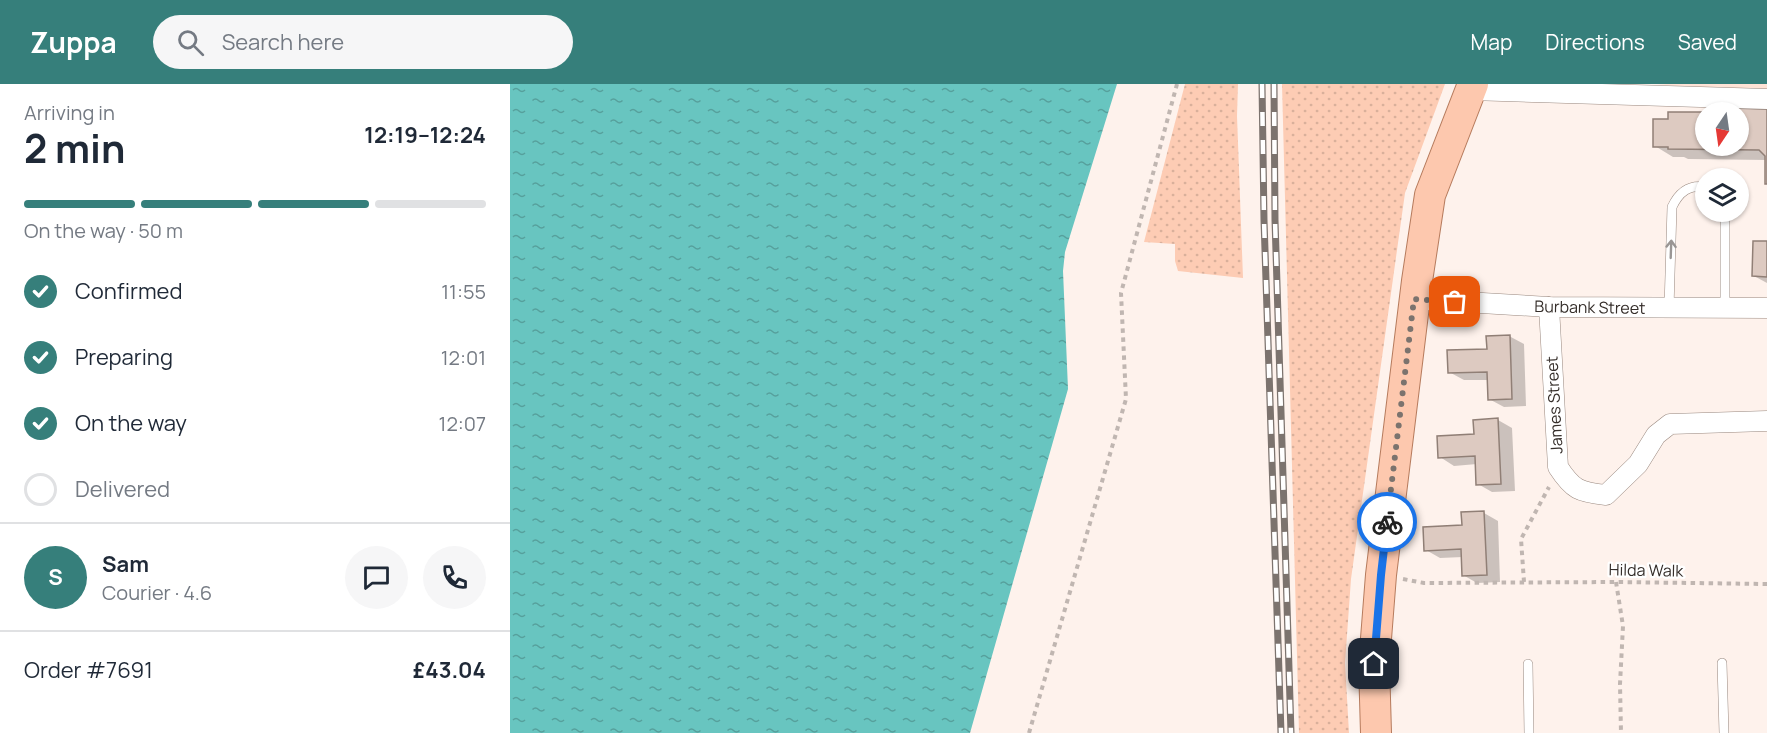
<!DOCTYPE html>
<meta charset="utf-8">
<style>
:root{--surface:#fff;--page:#f6f6f7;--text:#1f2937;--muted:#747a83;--line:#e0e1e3;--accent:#367f7b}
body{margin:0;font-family:Manrope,sans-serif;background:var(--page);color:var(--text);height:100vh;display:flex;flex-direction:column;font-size:22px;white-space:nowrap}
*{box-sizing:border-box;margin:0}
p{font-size:20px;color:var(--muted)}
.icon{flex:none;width:33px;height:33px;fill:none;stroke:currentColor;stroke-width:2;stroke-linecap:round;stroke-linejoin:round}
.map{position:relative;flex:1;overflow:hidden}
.sheet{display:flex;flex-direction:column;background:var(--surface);width:510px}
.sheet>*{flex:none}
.needle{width:39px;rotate:193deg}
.controls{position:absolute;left:1185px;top:18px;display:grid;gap:12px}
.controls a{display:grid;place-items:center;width:54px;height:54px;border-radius:50%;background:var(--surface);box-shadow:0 2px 4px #0004;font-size:30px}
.pin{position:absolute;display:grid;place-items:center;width:51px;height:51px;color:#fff;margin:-26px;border-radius:12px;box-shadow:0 3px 9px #0006}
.courier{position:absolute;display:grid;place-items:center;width:60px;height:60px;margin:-30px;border:4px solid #1a73e8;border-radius:50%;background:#fff;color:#222;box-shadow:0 2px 8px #0007}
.headline em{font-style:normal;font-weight:700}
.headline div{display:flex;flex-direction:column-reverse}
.headline{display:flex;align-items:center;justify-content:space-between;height:102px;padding:0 24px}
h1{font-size:39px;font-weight:700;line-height:45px}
.bar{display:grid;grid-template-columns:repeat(4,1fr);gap:9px 6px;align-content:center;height:72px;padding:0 24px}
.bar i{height:8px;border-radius:4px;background:var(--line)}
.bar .selected{background:var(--accent)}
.bar p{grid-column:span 4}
.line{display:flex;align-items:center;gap:15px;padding:0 24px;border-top:2px solid var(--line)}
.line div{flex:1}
.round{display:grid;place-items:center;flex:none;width:63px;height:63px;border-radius:32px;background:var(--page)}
ol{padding:0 24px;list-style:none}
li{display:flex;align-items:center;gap:18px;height:66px}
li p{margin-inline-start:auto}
li .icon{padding:6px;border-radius:50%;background:var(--accent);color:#fff;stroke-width:4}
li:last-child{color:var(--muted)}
li i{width:33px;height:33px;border:3px solid var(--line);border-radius:50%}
header{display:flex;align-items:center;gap:36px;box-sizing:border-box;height:84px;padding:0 30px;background:var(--accent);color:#fff}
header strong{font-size:28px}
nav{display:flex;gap:33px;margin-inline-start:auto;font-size:21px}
.search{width:420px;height:54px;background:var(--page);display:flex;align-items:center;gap:15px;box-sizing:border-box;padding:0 21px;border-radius:33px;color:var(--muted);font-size:22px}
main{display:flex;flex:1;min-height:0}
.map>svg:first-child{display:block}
.built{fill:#fee3d6}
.grass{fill:url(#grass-dots)}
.water{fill:url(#water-ripples)}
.shadow{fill:#0003}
.building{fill:#ddcac1;stroke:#907f76;stroke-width:1.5;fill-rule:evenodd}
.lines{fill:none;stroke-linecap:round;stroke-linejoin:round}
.service-casing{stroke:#99887f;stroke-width:10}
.minor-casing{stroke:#99887f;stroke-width:21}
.primary-casing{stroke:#b67b5d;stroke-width:32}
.path{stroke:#c0b6b1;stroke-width:4;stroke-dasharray:4.5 4.5;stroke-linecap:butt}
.service{stroke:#fff;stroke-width:9}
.minor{stroke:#fff;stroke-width:20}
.primary{stroke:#fdc8ae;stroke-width:30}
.rail-casing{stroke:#7c736e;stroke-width:7}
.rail{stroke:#fff;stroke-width:4.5;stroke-dasharray:14;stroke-linecap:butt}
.oneway{stroke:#9a9694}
.done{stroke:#7b736e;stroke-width:6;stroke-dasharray:0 10.8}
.route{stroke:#1a73e8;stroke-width:8}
.labels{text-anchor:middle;stroke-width:4.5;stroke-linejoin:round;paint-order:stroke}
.street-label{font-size:16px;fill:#352e2a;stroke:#fff}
</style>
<header>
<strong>Zuppa</strong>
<div class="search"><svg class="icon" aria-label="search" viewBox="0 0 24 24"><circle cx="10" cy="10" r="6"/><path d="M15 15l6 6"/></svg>Search here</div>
<nav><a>Map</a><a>Directions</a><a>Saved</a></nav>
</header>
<main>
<section class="sheet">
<div class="headline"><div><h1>2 min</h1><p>Arriving in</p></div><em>12:19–12:24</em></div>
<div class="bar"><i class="selected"></i><i class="selected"></i><i class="selected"></i><i></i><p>On the way · 50 m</p></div>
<ol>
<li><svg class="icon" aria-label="check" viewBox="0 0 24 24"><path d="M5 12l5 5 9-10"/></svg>Confirmed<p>11:55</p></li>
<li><svg class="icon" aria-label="check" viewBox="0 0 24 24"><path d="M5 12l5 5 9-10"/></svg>Preparing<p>12:01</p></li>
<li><svg class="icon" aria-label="check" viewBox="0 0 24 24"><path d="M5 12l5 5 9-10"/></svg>On the way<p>12:07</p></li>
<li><i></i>Delivered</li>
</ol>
<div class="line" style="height:108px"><b class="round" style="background:var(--accent);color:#fff">S</b><div><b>Sam</b><p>Courier · 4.6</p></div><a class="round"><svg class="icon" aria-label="chat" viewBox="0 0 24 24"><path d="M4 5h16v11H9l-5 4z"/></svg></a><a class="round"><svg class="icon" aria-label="phone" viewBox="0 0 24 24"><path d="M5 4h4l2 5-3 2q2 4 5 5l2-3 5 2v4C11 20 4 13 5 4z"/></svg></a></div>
<div class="line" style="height:78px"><div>Order #7691</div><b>£43.04</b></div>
</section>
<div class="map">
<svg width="1257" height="649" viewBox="0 0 1257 649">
<defs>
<pattern id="grass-dots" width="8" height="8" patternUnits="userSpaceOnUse" patternTransform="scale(1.5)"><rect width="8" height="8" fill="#fdccb4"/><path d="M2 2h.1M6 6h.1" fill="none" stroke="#d9b09b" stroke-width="1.8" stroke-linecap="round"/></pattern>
<pattern id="water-ripples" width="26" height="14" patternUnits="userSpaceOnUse" patternTransform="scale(1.5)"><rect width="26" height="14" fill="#68c5c0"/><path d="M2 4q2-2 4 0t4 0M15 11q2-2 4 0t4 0" fill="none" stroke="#56a09c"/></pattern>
</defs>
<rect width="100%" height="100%" fill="#fef2ec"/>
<!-- built -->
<polygon class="built" points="1147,0 1257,0 1257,11"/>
<!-- grass -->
<g class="grass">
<polygon points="675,0 728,0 727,32 733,194 668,187 665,177 665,160 634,158"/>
<polygon points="772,0 935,0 895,109 841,495 835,579 839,649 789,649"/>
</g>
<!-- water -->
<polygon class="water" points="0,0 607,0 555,168 553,187 558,305 460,649 0,649"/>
<!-- shadow -->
<g class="shadow">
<polygon points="1221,26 1257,26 1257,100 1256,76 1178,75 1174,73 1163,73 1145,62 1228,62 1228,28 1221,28"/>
<polygon points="1257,158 1257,199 1244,192"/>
<polygon points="999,252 1014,260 1016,322 994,323 979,315 979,296 954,296 939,288"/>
<polygon points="988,336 1002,344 1005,407 982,408 968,400 967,380 944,382 930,373"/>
<polygon points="974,429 988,437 990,498 967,499 953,491 953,473 930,474 916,466"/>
</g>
<!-- building -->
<g class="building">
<path d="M1219,24L1257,25V100H1255V72L1249,66L1158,65V63H1143V35H1158V28H1219ZM1196,28H1228V62H1196Z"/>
<polygon points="1243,157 1257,157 1257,193 1242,192"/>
<polygon points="1000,251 1002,315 978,316 977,288 938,289 937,266 977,265 976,252"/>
<polygon points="988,334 991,400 966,401 965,372 928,374 927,352 964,350 963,336"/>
<polygon points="974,427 977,491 952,492 951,465 914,467 913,443 952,441 951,428"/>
</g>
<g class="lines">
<!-- service casing -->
<g class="service-casing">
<g id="service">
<polyline points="1215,128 1215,224"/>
<path d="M1159,224L1162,123C1169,108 1179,100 1196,103"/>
<polyline points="1212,579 1214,649"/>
<polyline points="1018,580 1019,649"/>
</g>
</g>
<!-- minor casing -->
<g class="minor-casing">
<g id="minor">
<polyline points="960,6 1257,15"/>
<polyline points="904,215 1039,223 1257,224"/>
<path d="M1039,223L1048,383C1063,406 1069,408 1096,411L1128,380L1146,351L1160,340L1257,337"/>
</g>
</g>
<!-- primary casing -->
<g class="primary-casing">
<polyline id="primary" points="866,649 864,580 871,491 907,197 920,111 963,0"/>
</g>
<!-- path -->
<g class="path">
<polyline points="893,495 914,499 1106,498 1257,500"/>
<polyline points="1014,498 1011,455 1039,403"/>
<polyline points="1106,498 1113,542 1110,600 1111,649"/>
<polyline points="519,649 616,315 611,209 667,0"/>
</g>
<!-- service -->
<use href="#service" class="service"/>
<!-- minor -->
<use href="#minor" class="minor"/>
<!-- primary -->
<use href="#primary" class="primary"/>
<!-- rail casing -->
<g class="rail-casing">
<g id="rail">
<polyline points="752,0 754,136 771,649"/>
<polyline points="764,0 765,136 781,649"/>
</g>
</g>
<!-- rail -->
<use href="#rail" class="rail"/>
</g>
<!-- one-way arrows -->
<defs><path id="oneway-shaft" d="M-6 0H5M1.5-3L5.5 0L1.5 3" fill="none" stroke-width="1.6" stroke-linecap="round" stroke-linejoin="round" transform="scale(1.5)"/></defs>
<use class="oneway" href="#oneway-shaft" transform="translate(1161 165) rotate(-88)"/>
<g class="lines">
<!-- done -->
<polyline class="done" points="877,438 904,215 945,218"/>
<!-- route -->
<polyline class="route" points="864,580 871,491 877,438"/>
</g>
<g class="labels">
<!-- street labels -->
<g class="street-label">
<text transform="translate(1080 223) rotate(1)" y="6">Burbank Street</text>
<text transform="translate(1044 321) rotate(-93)" y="6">James Street</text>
<text transform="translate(1136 486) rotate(1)" y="6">Hilda Walk</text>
</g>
</g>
</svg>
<div class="controls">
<a><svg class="needle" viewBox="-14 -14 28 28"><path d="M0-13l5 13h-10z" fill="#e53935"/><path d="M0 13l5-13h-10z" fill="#747a83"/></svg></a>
<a><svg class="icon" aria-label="layers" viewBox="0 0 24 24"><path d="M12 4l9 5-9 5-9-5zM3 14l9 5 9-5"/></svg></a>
</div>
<div class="pin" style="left:945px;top:218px;background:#ea580c"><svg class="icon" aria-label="bag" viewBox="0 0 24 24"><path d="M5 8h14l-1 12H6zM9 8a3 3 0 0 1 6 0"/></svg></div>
<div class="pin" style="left:864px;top:580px;background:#1f2937"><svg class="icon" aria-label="home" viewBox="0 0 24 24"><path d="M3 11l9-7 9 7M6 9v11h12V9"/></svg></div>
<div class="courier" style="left:877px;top:438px"><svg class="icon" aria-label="bike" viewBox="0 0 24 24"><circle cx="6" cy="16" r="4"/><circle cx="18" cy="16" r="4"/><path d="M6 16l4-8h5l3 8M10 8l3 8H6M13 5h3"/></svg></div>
</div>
</main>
